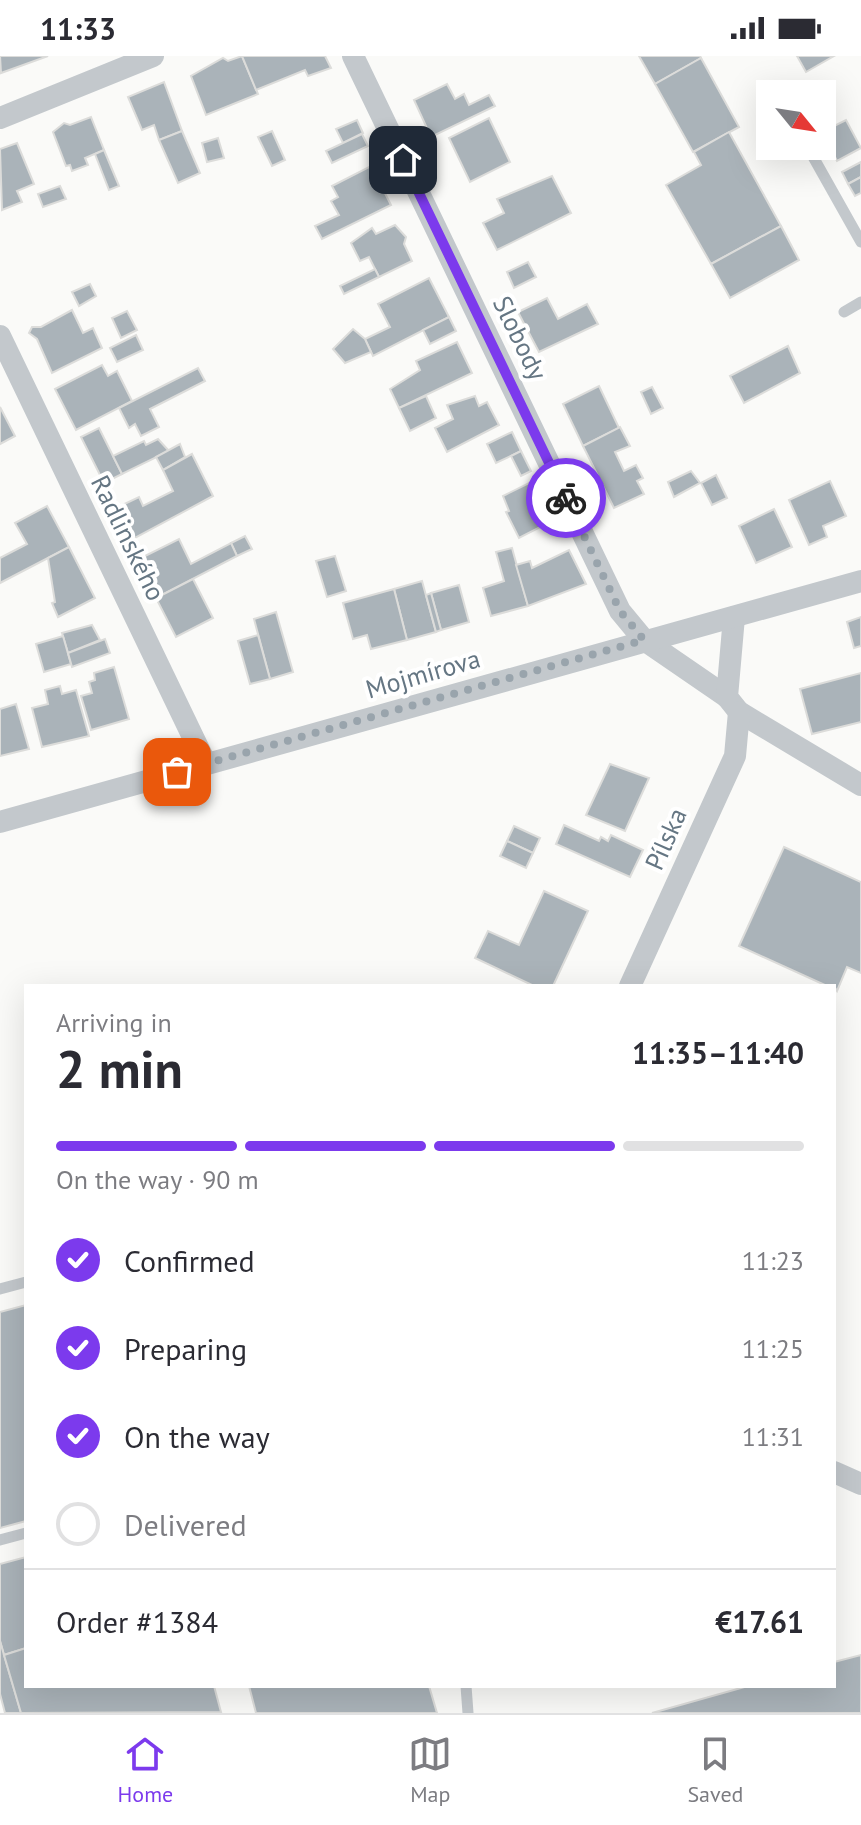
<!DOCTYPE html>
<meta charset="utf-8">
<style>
:root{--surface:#fff;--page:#f2f2f3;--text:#2b2b33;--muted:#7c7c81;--line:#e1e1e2;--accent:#7c3aed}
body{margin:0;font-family:"PT Sans",sans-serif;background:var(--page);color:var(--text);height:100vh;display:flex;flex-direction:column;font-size:30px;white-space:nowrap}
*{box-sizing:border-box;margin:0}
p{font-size:26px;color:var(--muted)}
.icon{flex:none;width:44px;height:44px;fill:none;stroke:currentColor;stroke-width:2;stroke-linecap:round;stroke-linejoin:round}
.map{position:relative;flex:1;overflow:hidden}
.details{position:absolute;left:24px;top:928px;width:812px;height:704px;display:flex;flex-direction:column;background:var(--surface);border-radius:0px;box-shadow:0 8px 32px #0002}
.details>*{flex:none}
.needle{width:52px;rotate:120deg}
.buttons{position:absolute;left:756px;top:24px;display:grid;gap:16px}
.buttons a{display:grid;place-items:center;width:80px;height:80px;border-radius:0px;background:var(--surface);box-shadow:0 8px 32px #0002;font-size:40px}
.pin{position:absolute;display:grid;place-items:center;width:68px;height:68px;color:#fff;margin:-34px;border-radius:16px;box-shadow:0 4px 12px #0006}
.courier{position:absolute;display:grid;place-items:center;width:80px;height:80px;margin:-40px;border:6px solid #7c3aed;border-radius:50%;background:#fff;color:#222;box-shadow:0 2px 10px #0007}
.head em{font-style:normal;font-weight:700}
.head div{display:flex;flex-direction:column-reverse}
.head{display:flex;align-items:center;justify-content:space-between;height:136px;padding:0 32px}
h1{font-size:52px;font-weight:700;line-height:60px}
.bar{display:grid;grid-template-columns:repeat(4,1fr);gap:12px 8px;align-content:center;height:96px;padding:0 32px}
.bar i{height:10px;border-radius:6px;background:var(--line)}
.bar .selected{background:var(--accent)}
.bar p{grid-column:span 4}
.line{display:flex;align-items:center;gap:20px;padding:0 32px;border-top:2px solid var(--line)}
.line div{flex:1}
ol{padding:0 32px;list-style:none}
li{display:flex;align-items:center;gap:24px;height:88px}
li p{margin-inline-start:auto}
li .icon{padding:8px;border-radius:50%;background:var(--accent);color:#fff;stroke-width:4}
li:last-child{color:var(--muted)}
li i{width:44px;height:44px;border:4px solid var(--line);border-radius:50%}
.status{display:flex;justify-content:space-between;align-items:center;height:56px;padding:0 40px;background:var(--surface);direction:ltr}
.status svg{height:22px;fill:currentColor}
.dock{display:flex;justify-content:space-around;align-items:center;height:112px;border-top:2px solid var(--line);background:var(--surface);font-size:22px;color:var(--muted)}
.dock a{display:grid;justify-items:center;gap:4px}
.dock .selected{color:var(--accent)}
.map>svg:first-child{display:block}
.building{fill:#aab3b9;stroke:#dcdcda;stroke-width:2}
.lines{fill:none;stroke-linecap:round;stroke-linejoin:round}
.lane{stroke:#c3c8cc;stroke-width:11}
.street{stroke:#c3c8cc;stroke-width:22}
.done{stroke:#99a4ac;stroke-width:8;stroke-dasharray:0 14.4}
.route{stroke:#7c3aed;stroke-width:10}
.labels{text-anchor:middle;stroke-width:8;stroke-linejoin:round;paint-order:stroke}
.street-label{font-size:26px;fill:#657683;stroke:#fff}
</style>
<div class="status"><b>11:33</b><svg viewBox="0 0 49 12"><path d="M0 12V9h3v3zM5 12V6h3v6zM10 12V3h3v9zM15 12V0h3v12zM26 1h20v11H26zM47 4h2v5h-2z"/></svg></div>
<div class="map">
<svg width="861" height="1657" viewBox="0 0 861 1657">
<rect width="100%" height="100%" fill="#fafaf8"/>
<!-- building -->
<g class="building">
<polygon points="0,0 48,0 1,17"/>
<polygon points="242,0 258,38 206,59 191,20 223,2 228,5"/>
<polygon points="242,0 325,0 331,12 308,20 305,14 256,34"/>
<polygon points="639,0 700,0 701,2 655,28"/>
<polygon points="797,0 834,0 806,16"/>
<polygon points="701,2 739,71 693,96 655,28"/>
<polygon points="164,26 182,75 159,84 154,69 142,74 128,41"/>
<polygon points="447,28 455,43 464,38 469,49 489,39 495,50 431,81 414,44"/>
<polygon points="91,61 104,94 85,102 88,109 72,115 70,109 66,110 53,76 64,67 70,69"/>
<polygon points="489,62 510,106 470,126 449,82"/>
<polygon points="357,64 363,77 343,87 336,73"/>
<polygon points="846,64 861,92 837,105 822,76"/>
<polygon points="182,75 200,117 178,127 159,84"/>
<polygon points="272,75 285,104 272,110 258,81"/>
<polygon points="729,76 781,170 711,208 666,129 701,109 694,96"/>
<polygon points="362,78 368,90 332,107 326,95"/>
<polygon points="218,82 224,102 207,106 202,87"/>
<polygon points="17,87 34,128 17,135 22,146 2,154 0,93"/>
<polygon points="104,94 119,130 109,134 95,98"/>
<polygon points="861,106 861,121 848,128 842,116"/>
<polygon points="371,110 391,149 322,183 315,170 339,159 331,145 338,141 332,130"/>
<polygon points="552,120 571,157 497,194 483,167 504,157 497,143"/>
<polygon points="861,121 861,137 855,140 848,128"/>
<polygon points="60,130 66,143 43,151 38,138"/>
<polygon points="395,169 406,181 404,188 412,205 379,221 369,201 360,205 351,187 372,172 376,178"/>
<polygon points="781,170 799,204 730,242 711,208"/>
<polygon points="528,206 536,221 514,232 507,216"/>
<polygon points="375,213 379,221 344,238 340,230"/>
<polygon points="429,222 449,261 373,300 365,283 390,271 378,248"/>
<polygon points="90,228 96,240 79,250 72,236"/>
<polygon points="547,242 558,263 587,248 598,268 539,296 518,256"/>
<polygon points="72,254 83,277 93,272 102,292 52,317 37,283 29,277 32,271 41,271"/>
<polygon points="127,255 137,274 121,282 112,262"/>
<polygon points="449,261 456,275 430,288 423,274"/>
<polygon points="353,273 365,283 371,296 345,307 333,293"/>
<polygon points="136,279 143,294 117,306 110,292"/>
<polygon points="457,286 472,317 399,352 390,333 420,314 416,305"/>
<polygon points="788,290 800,317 744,347 730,320"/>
<polygon points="102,309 108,320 117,315 132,345 76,374 55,333"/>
<polygon points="198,312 205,325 150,353 159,371 141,380 135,368 129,372 119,352"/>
<polygon points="599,330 619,372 583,390 563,348"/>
<polygon points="652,331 663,352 651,358 641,336"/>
<polygon points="426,340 436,362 410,375 399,352"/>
<polygon points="475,340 479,350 487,346 499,369 447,396 435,372 453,363 447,349"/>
<polygon points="0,351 15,380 0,388"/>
<polygon points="620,371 630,390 615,396 624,415 636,409 643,422 637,425 644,438 614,452 583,390"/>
<polygon points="99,372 122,418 104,427 81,381"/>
<polygon points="512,376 521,395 496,407 487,388"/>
<polygon points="158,383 169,395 122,418 113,400 144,385 146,389"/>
<polygon points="180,388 185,401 163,414 156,401"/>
<polygon points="521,395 531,415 521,420 511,400"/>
<polygon points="192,398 213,440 133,483 116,452 139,441 143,450 173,435 163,414"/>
<polygon points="691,415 700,427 674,441 668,426"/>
<polygon points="716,419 727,442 712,449 701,427"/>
<polygon points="535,424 554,464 519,482 506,456 509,455 503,440"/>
<polygon points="830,425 846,460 823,470 827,481 809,489 789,444"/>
<polygon points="47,450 69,491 0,527 0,502 27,488 15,467"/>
<polygon points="774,453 792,491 756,507 739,470"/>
<polygon points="245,480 252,493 237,500 231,487"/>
<polygon points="179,483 191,508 231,487 237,500 156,542 137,504"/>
<polygon points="69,491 95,542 58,561 52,547 55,546 48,502"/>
<polygon points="512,492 528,550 491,560 483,532 504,525 496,496"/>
<polygon points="569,494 586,528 528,550 516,509 530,505 532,512"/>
<polygon points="335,500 346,535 327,541 316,505"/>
<polygon points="193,523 213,562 176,581 156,542"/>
<polygon points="422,525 436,576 407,584 394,533"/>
<polygon points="459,529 469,566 441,574 431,537"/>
<polygon points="394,533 407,584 371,593 367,579 353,583 343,547"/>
<polygon points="431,537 441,574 436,576 426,539"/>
<polygon points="276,556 293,616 270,623 254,563"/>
<polygon points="861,561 861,590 854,592 847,566"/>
<polygon points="92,569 100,584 68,597 62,577"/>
<polygon points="258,579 270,623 250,628 238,585"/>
<polygon points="63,580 71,608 44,616 36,588"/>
<polygon points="105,583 110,597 72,611 68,597"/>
<polygon points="114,611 129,663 91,674 81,640 92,637 89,626 95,624 94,617"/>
<polygon points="861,617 861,666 812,678 800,633"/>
<polygon points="60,630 62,638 76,634 89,680 42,691 32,652 48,648 45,634"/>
<polygon points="16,648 29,693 0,700 0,653"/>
<polygon points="610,708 649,722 625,775 586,759"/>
<polygon points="564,769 599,785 601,781 608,785 611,779 643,794 630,821 556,788"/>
<polygon points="514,770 540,782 533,797 507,785"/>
<polygon points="507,785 533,797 526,812 500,800"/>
<polygon points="784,791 861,826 861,917 847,911 837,935 834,930 827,930 739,890"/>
<polygon points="544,835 588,855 553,930 534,930 475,902 488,875 519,889"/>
<polygon points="26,1249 26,1465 0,1472 0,1256"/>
<polygon points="26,1501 26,1592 4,1599 0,1585 0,1508"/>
<polygon points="0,1585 4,1599 21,1657 5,1657 0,1638"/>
<polygon points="26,1592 26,1630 214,1630 221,1656 21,1657 4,1599"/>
<polygon points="861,1599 861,1657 652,1657 748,1630 834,1630 834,1606"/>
<polygon points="249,1630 429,1630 437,1657 256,1657"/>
</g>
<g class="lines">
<!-- lane -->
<g class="lane">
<polyline points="807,90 861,186"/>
<polyline points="844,256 861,246"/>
<polyline points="0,1233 26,1226"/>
<polyline points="0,1484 26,1477"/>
<polyline points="466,1630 468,1657"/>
</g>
<!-- street -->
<g class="street">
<polyline points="353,0 620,555 644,584 727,641"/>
<polyline points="0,62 153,0"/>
<polyline points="0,280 206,708"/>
<polyline points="734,561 727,641 739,656 861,729"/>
<polyline points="0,766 861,525"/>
<polyline points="630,930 735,700 739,656"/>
<polyline points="834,1416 861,1428"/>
</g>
</g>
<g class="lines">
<!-- done -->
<polyline class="done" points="177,716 644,584 620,555 566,442"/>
<!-- route -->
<polyline class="route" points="403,104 566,442"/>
</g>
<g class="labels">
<!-- street labels -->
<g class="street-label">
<text transform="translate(520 282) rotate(64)" y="9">Slobody</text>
<text transform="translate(128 482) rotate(64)" y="9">Radlinského</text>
<text transform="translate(423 618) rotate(-16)" y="9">Mojmírova</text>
<text transform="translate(666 783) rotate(-66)" y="9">Pílska</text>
</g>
</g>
</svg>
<div class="buttons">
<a><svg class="needle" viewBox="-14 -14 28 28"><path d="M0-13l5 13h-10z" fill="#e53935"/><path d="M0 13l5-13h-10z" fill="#7c7c81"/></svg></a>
</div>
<div class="pin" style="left:177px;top:716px;background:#ea580c"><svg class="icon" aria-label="bag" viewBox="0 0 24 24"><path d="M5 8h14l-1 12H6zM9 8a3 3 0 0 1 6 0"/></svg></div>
<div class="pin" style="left:403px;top:104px;background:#1f2937"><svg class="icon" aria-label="home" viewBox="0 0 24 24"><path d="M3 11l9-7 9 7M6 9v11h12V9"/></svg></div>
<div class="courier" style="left:566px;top:442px"><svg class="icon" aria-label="bike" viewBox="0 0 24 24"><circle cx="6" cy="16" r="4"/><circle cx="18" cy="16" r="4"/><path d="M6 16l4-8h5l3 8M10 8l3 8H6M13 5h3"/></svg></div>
<section class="details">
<div class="head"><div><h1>2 min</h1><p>Arriving in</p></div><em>11:35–11:40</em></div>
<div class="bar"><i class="selected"></i><i class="selected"></i><i class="selected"></i><i></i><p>On the way · 90 m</p></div>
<ol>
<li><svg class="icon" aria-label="check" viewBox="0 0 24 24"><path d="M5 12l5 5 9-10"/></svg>Confirmed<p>11:23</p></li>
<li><svg class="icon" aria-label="check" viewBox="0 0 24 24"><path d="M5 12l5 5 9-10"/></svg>Preparing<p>11:25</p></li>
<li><svg class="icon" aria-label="check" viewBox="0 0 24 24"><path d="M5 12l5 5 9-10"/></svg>On the way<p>11:31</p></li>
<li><i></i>Delivered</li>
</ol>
<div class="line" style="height:104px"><div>Order #1384</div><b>€17.61</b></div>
</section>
</div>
<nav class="dock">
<a class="selected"><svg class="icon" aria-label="home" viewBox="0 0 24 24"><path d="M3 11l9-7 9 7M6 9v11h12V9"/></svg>Home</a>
<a><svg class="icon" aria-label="map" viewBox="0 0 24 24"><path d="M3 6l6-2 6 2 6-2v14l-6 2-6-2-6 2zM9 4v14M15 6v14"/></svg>Map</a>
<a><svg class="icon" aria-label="saved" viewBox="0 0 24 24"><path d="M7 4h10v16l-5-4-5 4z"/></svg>Saved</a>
</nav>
